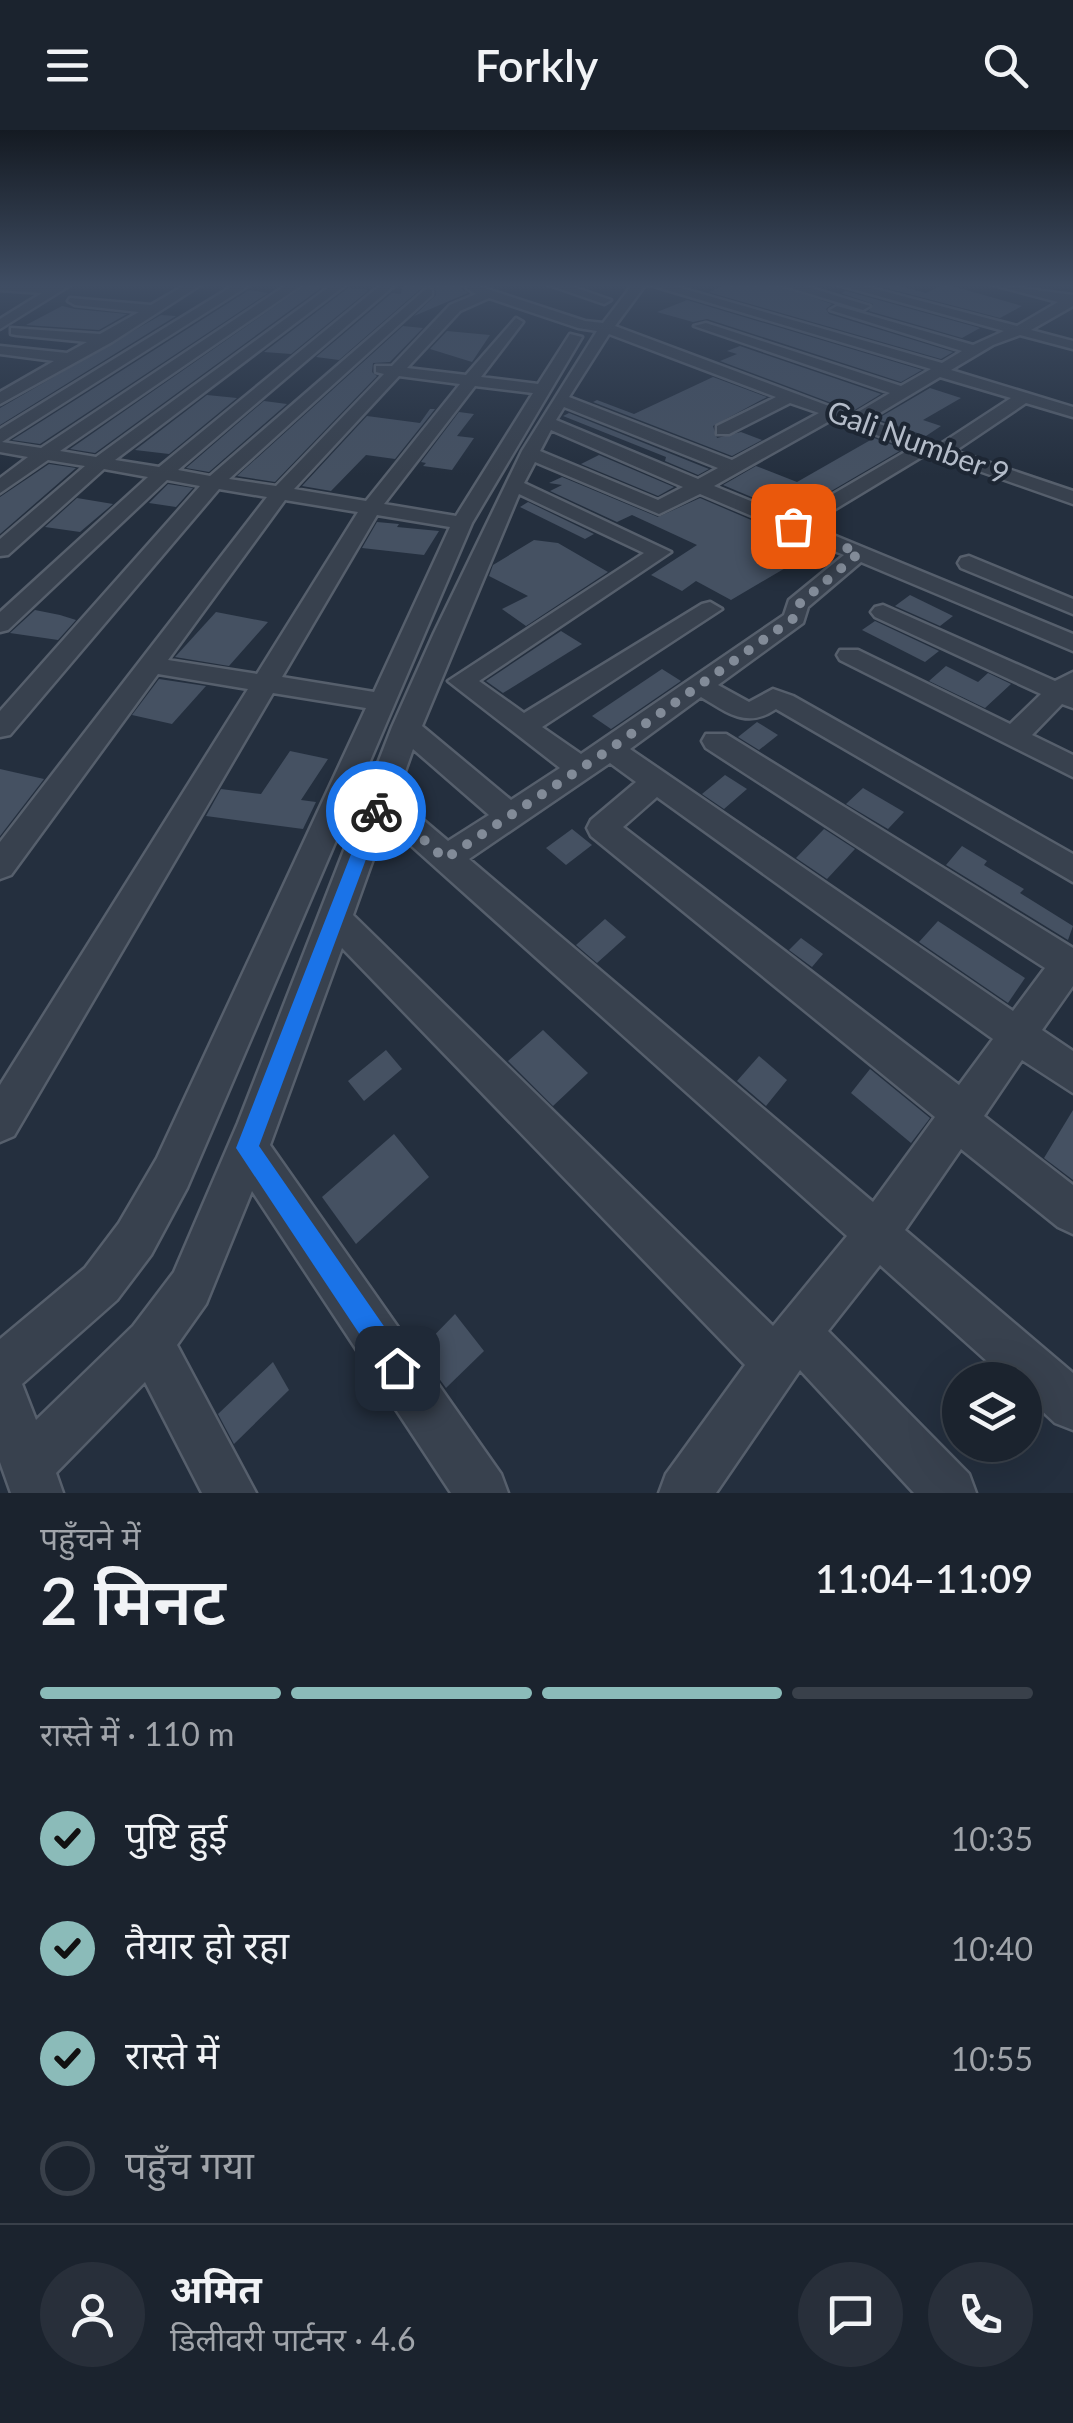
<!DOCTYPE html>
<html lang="hi">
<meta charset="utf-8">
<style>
:root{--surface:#1b232e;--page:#282f3a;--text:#f1f3f6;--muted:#a0a4aa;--line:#39404a;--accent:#8bbbb9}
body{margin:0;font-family:Lato,"Noto Sans Devanagari",sans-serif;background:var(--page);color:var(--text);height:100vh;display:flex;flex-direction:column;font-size:38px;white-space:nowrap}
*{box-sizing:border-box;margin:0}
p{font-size:32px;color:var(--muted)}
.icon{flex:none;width:55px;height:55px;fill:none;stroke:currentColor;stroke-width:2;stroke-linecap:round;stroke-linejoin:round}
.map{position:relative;height:1363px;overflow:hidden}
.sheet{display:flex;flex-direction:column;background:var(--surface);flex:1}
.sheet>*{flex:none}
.tools{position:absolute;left:942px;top:1232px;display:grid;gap:20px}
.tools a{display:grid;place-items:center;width:100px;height:100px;border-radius:50%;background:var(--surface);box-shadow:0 10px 40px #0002,0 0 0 2px var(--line);font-size:50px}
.pin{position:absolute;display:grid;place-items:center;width:85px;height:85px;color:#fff;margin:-42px;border-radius:20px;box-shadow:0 5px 15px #0006}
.courier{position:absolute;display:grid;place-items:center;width:100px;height:100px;margin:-50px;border:8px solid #1a73e8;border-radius:50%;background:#fff;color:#222;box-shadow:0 2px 12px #0007}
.summary em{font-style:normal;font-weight:600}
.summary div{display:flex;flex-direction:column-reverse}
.summary{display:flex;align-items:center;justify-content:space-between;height:170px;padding:0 40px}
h1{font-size:65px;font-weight:600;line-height:75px}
.bar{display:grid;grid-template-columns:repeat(4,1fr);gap:15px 10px;align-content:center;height:120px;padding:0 40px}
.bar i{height:12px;border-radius:8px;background:var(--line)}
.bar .selected{background:var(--accent)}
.bar p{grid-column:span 4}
.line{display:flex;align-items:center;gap:25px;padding:0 40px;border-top:2px solid var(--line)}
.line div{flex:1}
.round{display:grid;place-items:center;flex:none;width:105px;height:105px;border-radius:52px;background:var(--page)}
ol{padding:0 40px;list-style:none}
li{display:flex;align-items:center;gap:30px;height:110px}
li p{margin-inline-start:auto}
li .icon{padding:10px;border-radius:50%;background:var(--accent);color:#111;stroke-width:4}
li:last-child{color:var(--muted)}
li i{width:55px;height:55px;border:5px solid var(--line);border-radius:50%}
header{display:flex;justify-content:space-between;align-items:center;height:130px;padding:0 40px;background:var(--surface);font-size:45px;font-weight:600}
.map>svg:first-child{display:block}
.building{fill:#455162}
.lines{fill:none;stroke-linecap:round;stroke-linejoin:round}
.minor-casing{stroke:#565f6c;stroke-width:5}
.minor{fill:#38414e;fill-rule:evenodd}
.route{fill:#1a73e8}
.done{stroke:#828b98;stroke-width:10;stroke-dasharray:0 18}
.labels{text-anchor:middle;stroke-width:8;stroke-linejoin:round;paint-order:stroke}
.far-street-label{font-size:30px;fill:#b4bcc9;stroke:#1d2633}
</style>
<header><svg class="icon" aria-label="menu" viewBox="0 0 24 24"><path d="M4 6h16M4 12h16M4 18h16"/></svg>Forkly<svg class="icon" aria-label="search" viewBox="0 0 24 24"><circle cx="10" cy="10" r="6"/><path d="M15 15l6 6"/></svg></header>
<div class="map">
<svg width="1073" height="1363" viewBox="0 0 1073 1363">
<rect width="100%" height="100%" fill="#242f3e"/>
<!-- building -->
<g class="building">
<polygon points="307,154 325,155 95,323 70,319"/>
<polygon points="403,154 465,154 462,159 468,163 414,186 436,165 435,157 425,155 339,230 316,227 392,163 401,164"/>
<polygon points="729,154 774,154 832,174 826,179 829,184 953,222 941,229 708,162"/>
<polygon points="871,154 893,154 926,163 945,154 1022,176 1000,188"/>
<polygon points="348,158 369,160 291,224 264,222"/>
<polygon points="249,160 268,163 40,314 12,310"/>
<polygon points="846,161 980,198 962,208 869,181 873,174 841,163"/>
<polygon points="687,170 922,240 901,252 707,189 693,192 657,182"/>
<polygon points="62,176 75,179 127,184 99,200 26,195"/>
<polygon points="161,185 176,186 0,295 0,278"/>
<polygon points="403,196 423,198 390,232 373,233 372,242 377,246 275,352 237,346"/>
<polygon points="447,201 490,205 472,232 430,219"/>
<polygon points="740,216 881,264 853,281 720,231 737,224 727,221"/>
<polygon points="713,247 767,267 713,296 717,308 741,302 762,310 732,326 593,272 597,270 634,284"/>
<polygon points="930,258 961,268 923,290 941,296 926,306 877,289"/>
<polygon points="207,265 237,268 169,324 135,320"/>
<polygon points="264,271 287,274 209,342 186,338"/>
<polygon points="430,279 435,279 395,329 366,325 331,361 302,356 367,286 420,293"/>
<polygon points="459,282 474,284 457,306 474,308 452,340 423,336 426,333 421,332"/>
<polygon points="569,283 709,339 698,345 665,331 666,327 563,286"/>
<polygon points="874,308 903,319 792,384 723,355 756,336 797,352"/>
<polygon points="599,325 674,357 658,366 581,334"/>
<polygon points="49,334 76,338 0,404 0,367"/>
<polygon points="562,347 658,387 700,368 777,401 760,412 799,430 731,470 696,451 682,461 651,445 697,415 632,385 617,392 550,361 562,355 549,353"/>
<polygon points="168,354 193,358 176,377 149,373"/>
<polygon points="77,368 113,374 80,402 45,397"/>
<polygon points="528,372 594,404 585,409 520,377"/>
<polygon points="377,392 399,394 397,397 439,401 424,425 362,418"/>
<polygon points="534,410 558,413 608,442 526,496 502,479 528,466 489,446 493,435"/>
<polygon points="910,465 953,486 940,496 895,476"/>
<polygon points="35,480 60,485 76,490 58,510 10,503"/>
<polygon points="216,482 268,492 229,536 175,527"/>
<polygon points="875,491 939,521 925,532 862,500"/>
<polygon points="561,501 582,514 503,563 486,551"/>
<polygon points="946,536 978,552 988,543 1011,554 985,578 929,551"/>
<polygon points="662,539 681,551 611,599 592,586"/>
<polygon points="159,549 206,556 172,594 132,585"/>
<polygon points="757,592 778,605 759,620 738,607"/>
<polygon points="290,621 328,629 301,670 316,672 303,699 206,686 221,659 261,664"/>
<polygon points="0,639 44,649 0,706"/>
<polygon points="725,645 747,659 724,679 702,664"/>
<polygon points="863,658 904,682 888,699 846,674"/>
<polygon points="572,699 592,715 566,735 546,718"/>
<polygon points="824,699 855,719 827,749 796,728"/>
<polygon points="962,716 987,731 984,735 1024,759 1020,763 1073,796 1068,810 946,735"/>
<polygon points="605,789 626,807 597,833 576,815"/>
<polygon points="938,791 1025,848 1008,873 919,812"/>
<polygon points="801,808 823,824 812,837 789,820"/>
<polygon points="543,900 588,943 553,976 508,931"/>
<polygon points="386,920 402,939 364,971 348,951"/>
<polygon points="759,926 787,950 766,976 737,951"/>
<polygon points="870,939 930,988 911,1013 851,963"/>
<polygon points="1073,980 1073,1050 1044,1028"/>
<polygon points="394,1004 429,1047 356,1114 322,1067"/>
<polygon points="455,1184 484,1221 446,1258 419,1221"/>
<polygon points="273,1232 289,1260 234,1314 218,1284"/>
</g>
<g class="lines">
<!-- minor casing -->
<g class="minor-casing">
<g id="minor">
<polygon points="0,154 72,154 0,199 0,189 42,163 0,160"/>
<polygon points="187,154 202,154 112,212 0,274 0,262 54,231 0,224 0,216 67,223 87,212 16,205 11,204 11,198 100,204 139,182 75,175 68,171 70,168 151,175"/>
<path d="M236,154H251L2,312L41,318L288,154H303L60,321L96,327L333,154H347L115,330L159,337L382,154H396L178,340L210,346L427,158L432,159V165L229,349L276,356L384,244L376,242V236H392L450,175L476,164L466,158L472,154L585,191L603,193L633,154H646L615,196L853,285L890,263L694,196L706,193L901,256L931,239L647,154H667L942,233L962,221L830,180L837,176L973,215L1004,201L835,154H856L1017,196L1058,172L990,154L1073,165V176L1031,200L1073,211V219L1020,205L993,215L951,240L1073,277V287L1026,273L955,321L1073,361V374L928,323L809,395L1073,504V521L861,432L808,477L803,493L718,555L749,572L773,559L793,566L1073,724V752L776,579C747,599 728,583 701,567L630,619L1013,881L1045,838L706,618L702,611L706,604H726L1073,818V856L1042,900L1073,921V963L1022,930L984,986L1073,1055V1104L1058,1097L961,1019L905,1100L1073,1243V1300L1055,1293L1025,1265V1250H1008L880,1135L828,1201L969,1344L976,1363H914L800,1240L716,1363H659L666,1344L745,1235L342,818L270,1015L501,1344L508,1363H451L252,1061L206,1174L177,1215L256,1363H202L145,1252L56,1343L63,1363H11L0,1332V1209L85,1138L119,1093L157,1028L366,578L273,563L14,1006L0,1012V955L248,559L158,544L11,745L0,749V712L267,367L219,359L10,605L0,607V581L200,356L167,350L8,500L0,502V482L148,347L104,339L8,425L0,426V409L85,336L48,330L0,363V348L28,327L0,322V299ZM489,168L578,198L597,201L522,321L434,503L392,597L238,993L174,1142L133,1196L36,1290L22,1254L117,1170L151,1125L187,1058L472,393L582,207L570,204L538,254L481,247L523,192L516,188L466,245L407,238L460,181ZM609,204L776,267L717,296V304H729L790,273L819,283L732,330L569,267ZM399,246L460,254L366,371L294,359ZM940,247L1011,268L939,315L868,290ZM475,256L533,263L456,386L384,374ZM564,277L718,338L698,349L556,290ZM833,289L912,318L792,388L714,356ZM551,300L683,357L658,370L540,321ZM535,332L659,384L700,364L844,425L789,470L784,485L581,624L542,597L722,479L710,472L702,474L524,583L479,551L671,422L524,353ZM519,364L644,423L448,551L560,638L511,670L422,596ZM285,370L358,382L257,544L168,530ZM377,385L450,397L374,562L282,547ZM413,619L489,685L448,711L396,667ZM610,633L636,652L591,690L587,698L591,706L935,987L873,1072L469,729ZM657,667L993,909L959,955L623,697ZM386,693L847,1106L773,1196L353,785Z"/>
<polygon points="546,154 565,154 611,170 604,174"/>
<polygon points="778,154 798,154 870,176 863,180"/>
<polygon points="969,426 1073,469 1073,484 961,438 958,433 961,428"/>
<polygon points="883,475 1055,551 1073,542 1073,578 1062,574 1032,605 1073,625 1073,647 840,530 837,525 840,520 858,520 1010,594 1041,564 875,487 871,482 875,477"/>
</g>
</g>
<!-- minor -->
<use href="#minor" class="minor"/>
</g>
<!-- sky -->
<linearGradient id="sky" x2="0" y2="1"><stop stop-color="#141a22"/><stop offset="0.45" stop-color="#3f4d63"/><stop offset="1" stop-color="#3f4d63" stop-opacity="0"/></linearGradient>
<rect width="1073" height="345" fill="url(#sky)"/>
<!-- route -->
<polygon class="route" points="376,675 384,681 259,1016 406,1228 410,1238 406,1247 397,1251 388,1247 236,1018 368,681"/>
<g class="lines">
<!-- done -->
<polyline class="done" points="376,681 380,670 445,729 610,619 794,488 798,475 859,423 793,396"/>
</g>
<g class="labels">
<!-- far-street labels -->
<g class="far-street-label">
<text transform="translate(918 313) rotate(20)" y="10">Gali Number 9</text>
</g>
</g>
</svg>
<div class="tools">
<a><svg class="icon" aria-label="layers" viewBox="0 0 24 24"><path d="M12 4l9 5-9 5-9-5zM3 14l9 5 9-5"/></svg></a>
</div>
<div class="pin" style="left:793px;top:396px;background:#ea580c"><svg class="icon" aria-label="bag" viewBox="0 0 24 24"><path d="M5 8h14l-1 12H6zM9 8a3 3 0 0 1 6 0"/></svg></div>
<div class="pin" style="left:397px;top:1238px;background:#1f2937"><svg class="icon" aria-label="home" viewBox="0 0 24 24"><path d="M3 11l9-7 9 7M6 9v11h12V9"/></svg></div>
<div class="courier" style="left:376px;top:681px"><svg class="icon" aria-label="bike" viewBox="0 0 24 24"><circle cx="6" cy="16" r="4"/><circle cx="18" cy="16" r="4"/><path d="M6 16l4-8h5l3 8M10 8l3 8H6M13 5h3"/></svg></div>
</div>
<section class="sheet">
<div class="summary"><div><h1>2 मिनट</h1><p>पहुँचने में</p></div><em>11:04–11:09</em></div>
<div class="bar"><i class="selected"></i><i class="selected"></i><i class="selected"></i><i></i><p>रास्ते में · 110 m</p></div>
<ol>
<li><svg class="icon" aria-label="check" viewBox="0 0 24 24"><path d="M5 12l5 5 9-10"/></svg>पुष्टि हुई<p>10:35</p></li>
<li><svg class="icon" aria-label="check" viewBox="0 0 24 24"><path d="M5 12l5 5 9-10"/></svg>तैयार हो रहा<p>10:40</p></li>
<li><svg class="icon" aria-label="check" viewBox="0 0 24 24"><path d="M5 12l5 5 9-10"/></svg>रास्ते में<p>10:55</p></li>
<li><i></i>पहुँच गया</li>
</ol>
<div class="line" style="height:180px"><a class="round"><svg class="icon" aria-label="person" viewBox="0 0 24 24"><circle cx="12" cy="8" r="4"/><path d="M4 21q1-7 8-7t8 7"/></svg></a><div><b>अमित</b><p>डिलीवरी पार्टनर · 4.6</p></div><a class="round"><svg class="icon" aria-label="chat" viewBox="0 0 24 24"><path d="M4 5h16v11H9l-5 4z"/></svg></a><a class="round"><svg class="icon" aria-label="phone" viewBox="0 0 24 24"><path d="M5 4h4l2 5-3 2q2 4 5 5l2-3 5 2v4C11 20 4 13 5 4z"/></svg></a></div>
</section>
